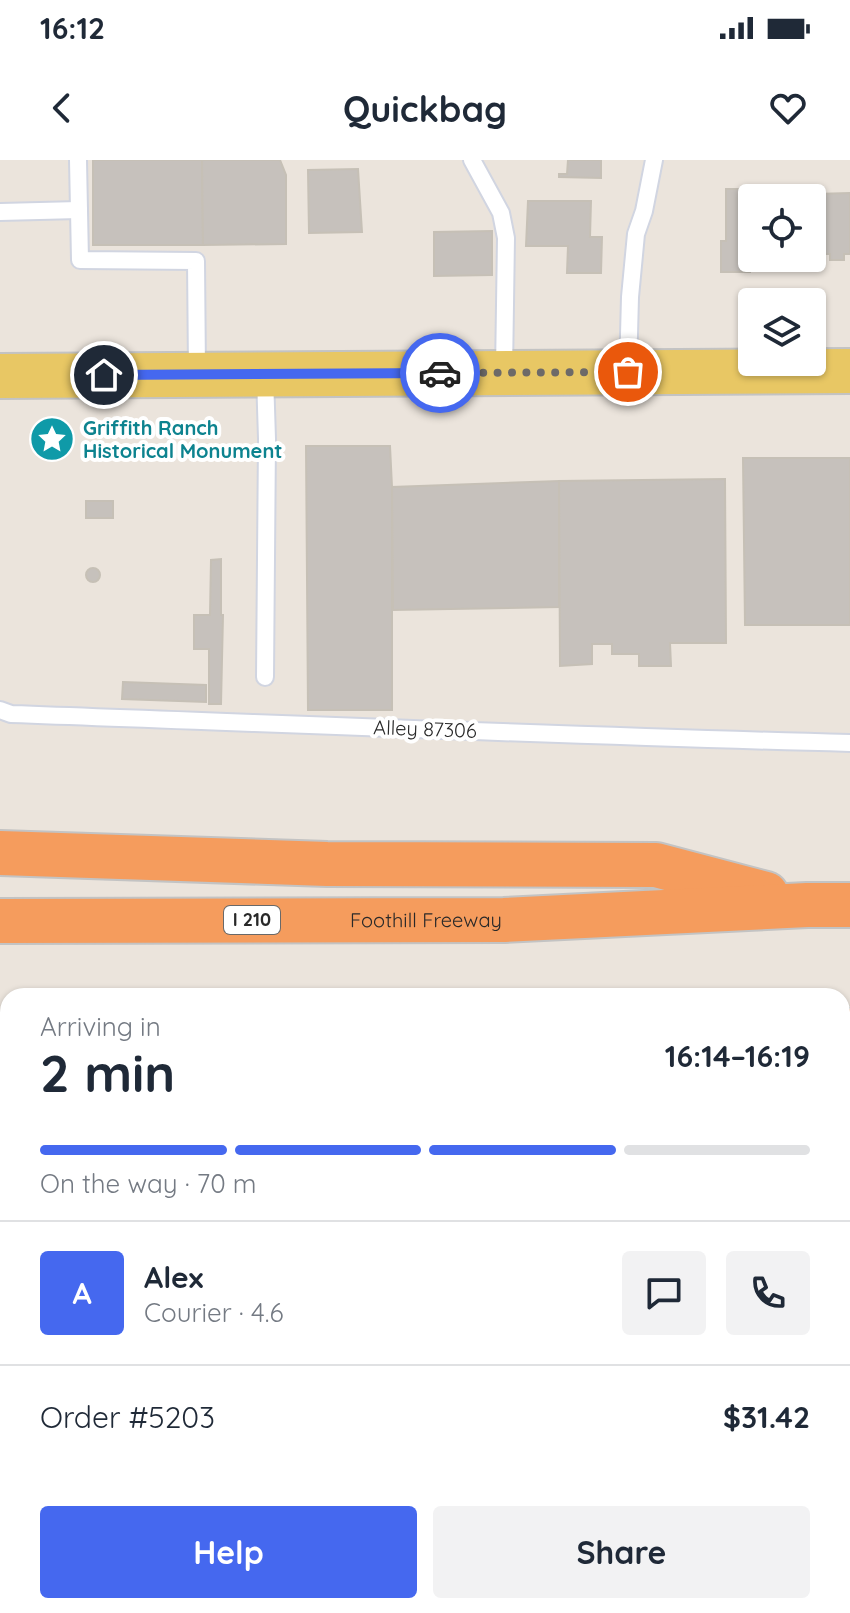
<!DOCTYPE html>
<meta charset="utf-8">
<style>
:root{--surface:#fff;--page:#f2f2f3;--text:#1f2937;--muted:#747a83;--line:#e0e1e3;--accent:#4568ef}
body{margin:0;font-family:Quicksand,sans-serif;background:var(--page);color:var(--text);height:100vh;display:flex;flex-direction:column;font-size:30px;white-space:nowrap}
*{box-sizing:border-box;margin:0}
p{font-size:26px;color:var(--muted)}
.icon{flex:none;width:44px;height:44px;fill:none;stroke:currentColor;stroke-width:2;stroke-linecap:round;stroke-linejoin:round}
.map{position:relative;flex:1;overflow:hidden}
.drawer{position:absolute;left:0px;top:828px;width:850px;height:626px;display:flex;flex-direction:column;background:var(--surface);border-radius:24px 24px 0 0;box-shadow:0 2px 6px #0004}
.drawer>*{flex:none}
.buttons{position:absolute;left:738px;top:24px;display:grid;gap:16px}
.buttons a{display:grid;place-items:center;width:88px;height:88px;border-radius:8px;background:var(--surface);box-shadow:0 2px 6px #0004;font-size:40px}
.pin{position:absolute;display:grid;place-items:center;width:68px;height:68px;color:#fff;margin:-34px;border:4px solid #fff;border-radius:50%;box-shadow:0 2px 8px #0007}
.courier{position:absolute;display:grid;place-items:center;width:80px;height:80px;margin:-40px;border:6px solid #4568ef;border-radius:50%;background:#fff;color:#222;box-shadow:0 2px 10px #0007}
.head em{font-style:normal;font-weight:700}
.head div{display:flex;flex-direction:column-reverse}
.head{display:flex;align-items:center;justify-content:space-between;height:136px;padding:0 40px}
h1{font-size:52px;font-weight:700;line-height:60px}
.bar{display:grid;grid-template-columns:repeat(4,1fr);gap:12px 8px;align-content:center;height:96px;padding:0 40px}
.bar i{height:10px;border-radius:6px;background:var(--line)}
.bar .active{background:var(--accent)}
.bar p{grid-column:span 4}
.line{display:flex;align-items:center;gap:20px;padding:0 40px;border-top:2px solid var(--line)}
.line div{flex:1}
.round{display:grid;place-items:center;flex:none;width:84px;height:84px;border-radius:8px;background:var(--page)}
.button{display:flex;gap:16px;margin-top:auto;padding:16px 40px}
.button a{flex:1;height:92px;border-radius:8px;background:var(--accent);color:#fff;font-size:32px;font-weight:700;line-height:92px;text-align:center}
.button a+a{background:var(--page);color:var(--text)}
.status{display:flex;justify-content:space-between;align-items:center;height:56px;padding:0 40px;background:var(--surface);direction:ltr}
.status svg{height:22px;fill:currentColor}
header{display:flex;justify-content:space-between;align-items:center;height:104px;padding:0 40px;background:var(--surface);font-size:36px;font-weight:700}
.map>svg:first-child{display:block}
.green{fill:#b4de9b}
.building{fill:#c6c1bc;stroke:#c6c0b6;stroke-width:2}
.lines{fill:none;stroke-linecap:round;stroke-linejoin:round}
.lane-casing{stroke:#d1d5e1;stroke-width:20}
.primary-casing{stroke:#c3c3c3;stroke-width:48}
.highway-casing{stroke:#c3c3c3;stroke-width:48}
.lane{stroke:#fff;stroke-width:16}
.primary{stroke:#e8c764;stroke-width:44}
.highway{stroke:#f59c5d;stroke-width:44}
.done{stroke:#6d6a68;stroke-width:8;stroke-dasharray:0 14.4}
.route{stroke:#4568ef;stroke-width:10}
.labels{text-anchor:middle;stroke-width:8;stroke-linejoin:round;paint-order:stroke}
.shield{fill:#fff;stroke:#696969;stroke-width:2}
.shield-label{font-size:18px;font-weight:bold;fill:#292929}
.culture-label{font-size:20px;font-weight:bold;fill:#0d838f;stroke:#fff;text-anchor:start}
.street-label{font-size:20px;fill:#292929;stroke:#fff}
</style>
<div class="status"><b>16:12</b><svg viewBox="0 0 49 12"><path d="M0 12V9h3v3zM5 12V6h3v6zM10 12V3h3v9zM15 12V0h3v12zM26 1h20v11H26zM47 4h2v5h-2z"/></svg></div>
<header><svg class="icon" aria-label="back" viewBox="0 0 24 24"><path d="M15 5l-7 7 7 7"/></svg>Quickbag<svg class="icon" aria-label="heart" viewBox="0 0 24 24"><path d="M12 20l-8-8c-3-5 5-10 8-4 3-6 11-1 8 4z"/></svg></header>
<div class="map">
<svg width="850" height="1453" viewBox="0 0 850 1453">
<rect width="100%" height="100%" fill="#ebe4dc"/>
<!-- green -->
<polygon class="green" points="8,1068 8,1446 487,1446 488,1453 0,1453 0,1069"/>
<!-- building -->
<g class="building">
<polygon points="93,0 202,0 203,85 93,85"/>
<polygon points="202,0 280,0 286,15 286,84 203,85"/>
<polygon points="568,0 601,0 601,18 559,17 559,14 567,14"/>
<polygon points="358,9 362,72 309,73 308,10"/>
<polygon points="726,29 786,29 786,38 752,38 752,87 749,87 750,112 721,112 721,81 726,81"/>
<polygon points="850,33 850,94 844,94 844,100 830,100 830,94 817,94 816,34"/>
<polygon points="528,41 591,41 590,77 602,77 601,113 567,113 568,86 526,86"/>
<polygon points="492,71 492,115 434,116 434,72"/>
<polygon points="306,286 390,286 392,327 392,550 308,550"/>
<polygon points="743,298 850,298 850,465 745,465"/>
<polygon points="725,319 726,483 670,483 671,506 639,506 639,494 612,494 612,484 592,484 592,504 560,506 559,321"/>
<polygon points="559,321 559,447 393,450 392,327"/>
<rect x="86" y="341" width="27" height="17"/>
<polygon points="221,399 221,455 223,455 221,544 209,544 209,489 194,489 194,455 210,455 211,400"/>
<circle cx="93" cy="415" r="7"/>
<polygon points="123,522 206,525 206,542 122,539"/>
</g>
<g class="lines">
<!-- lane casing -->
<g class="lane-casing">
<g id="lane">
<polyline points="78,0 80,100 196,101 197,212"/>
<polyline points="472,0 501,53 506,78 504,211"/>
<polyline points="0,52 79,50"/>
<polyline points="628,212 630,137 636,74 644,51 654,0"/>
<polyline points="265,517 267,279 265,216"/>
<path d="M0,550L11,554C291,564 570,576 850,583"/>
<polyline points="842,1250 850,1249"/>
<polyline points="580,1446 581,1453"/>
</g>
</g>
<!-- primary casing -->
<g class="primary-casing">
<polyline id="primary" points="0,216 850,211"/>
</g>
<!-- highway casing -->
<g class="highway-casing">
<g id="highway">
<polyline points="0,693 327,704 656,705 766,734"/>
<path id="s1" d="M0,761L504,760L807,745H850"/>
<polyline points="842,871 850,871"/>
<polyline points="0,875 8,875"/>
<polyline points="842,961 850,961"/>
<polyline points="0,1030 8,1029"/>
</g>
</g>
<!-- lane -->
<use href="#lane" class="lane"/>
<!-- primary -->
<use href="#primary" class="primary"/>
<!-- highway -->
<use href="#highway" class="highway"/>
</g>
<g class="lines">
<!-- done -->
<polyline class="done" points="440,213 628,212"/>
<!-- route -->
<polyline class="route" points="104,215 440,213"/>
</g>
<!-- icons -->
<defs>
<g id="sight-disc" transform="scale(2.3)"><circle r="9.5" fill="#0f9aa8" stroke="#fff"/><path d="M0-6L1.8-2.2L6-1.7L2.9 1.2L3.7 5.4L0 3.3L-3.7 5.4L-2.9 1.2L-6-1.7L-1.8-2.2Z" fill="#fff"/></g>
</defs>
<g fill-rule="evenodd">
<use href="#sight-disc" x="52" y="279"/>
</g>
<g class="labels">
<!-- shield labels -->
<rect class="shield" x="224" y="746" width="56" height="28" rx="6"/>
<g class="shield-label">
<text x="252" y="766">I 210</text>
</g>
<!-- culture labels -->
<g class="culture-label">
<text x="83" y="275">Griffith Ranch<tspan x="83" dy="23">Historical Monument</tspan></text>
</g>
<!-- street labels -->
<g class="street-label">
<text transform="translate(425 569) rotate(2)" y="7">Alley 87306</text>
<text dy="7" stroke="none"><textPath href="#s1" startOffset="426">Foothill Freeway</textPath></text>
</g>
</g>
</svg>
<div class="buttons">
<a><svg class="icon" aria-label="locate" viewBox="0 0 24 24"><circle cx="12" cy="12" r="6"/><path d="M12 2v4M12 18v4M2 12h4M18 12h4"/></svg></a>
<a><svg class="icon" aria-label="layers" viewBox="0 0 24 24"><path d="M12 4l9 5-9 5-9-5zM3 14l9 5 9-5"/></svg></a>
</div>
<div class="pin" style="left:628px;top:212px;background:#ea580c"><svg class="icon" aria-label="bag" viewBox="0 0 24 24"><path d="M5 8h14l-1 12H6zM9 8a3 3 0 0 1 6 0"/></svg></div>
<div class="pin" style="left:104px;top:215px;background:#1f2937"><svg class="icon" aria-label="home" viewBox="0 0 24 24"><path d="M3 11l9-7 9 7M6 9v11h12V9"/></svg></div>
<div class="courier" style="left:440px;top:213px"><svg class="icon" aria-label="car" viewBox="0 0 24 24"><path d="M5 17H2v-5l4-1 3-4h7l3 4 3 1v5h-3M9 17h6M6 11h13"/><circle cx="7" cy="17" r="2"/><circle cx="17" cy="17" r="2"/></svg></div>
<section class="drawer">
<div class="head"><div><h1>2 min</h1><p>Arriving in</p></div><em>16:14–16:19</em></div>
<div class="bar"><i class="active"></i><i class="active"></i><i class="active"></i><i></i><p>On the way · 70 m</p></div>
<div class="line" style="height:144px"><b class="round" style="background:var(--accent);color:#fff">A</b><div><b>Alex</b><p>Courier · 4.6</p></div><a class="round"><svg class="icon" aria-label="chat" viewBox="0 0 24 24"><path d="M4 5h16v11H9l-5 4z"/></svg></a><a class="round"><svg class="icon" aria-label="phone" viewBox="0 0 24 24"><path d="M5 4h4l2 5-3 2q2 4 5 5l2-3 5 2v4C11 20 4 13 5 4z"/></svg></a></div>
<div class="line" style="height:104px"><div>Order #5203</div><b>$31.42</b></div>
<div class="button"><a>Help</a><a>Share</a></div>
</section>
</div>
